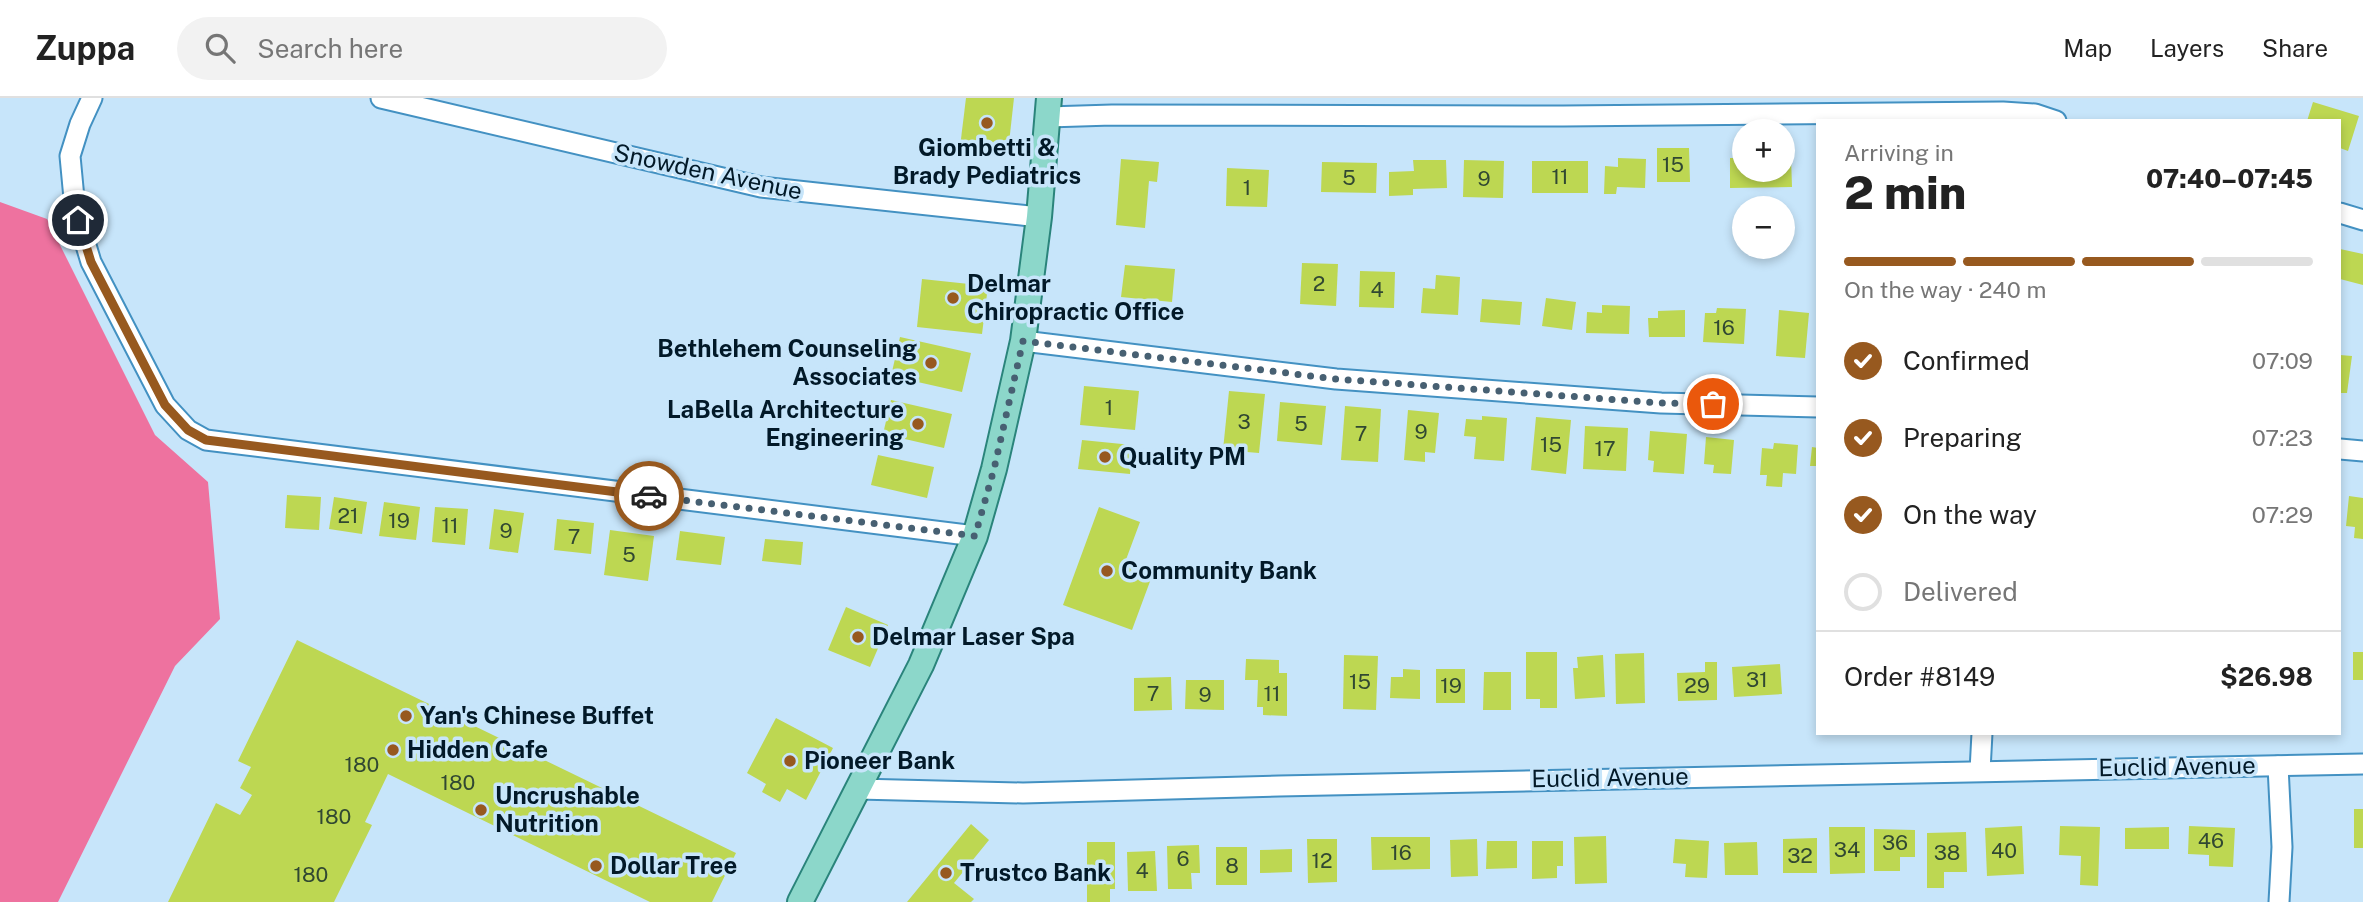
<!DOCTYPE html>
<meta charset="utf-8">
<style>
:root{--surface:#fff;--page:#f2f2f2;--text:#222;--muted:#767676;--line:#e0e0e0;--accent:#97591f}
body{margin:0;font-family:"Public Sans",sans-serif;background:var(--page);color:var(--text);height:100vh;display:flex;flex-direction:column;font-size:26px;white-space:nowrap}
*{box-sizing:border-box;margin:0}
p{font-size:23px;color:var(--muted)}
.icon{flex:none;width:38px;height:38px;fill:none;stroke:currentColor;stroke-width:2;stroke-linecap:round;stroke-linejoin:round}
.map{position:relative;flex:1;overflow:hidden}
.drawer{position:absolute;left:1816px;top:21px;width:525px;height:616px;display:flex;flex-direction:column;background:var(--surface);border-radius:0px;box-shadow:0 4px 10px #0003}
.drawer>*{flex:none}
.controls{position:absolute;left:1732px;top:21px;display:grid;gap:14px}
.controls a{display:grid;place-items:center;width:63px;height:63px;border-radius:50%;background:var(--surface);box-shadow:0 4px 10px #0003;font-size:35px}
.pin{position:absolute;display:grid;place-items:center;width:60px;height:60px;color:#fff;margin:-30px;border:4px solid #fff;border-radius:50%;box-shadow:0 2px 7px #0007}
.courier{position:absolute;display:grid;place-items:center;width:70px;height:70px;margin:-35px;border:5px solid #97591f;border-radius:50%;background:#fff;color:#222;box-shadow:0 2px 9px #0007}
.head em{font-style:normal;font-weight:800}
.head div{display:flex;flex-direction:column-reverse}
.head{display:flex;align-items:center;justify-content:space-between;height:119px;padding:0 28px}
h1{font-size:46px;font-weight:800;line-height:52px}
.bar{display:grid;grid-template-columns:repeat(4,1fr);gap:10px 7px;align-content:center;height:84px;padding:0 28px}
.bar i{height:9px;border-radius:5px;background:var(--line)}
.bar .selected{background:var(--accent)}
.bar p{grid-column:span 4}
.line{display:flex;align-items:center;gap:18px;padding:0 28px;border-top:2px solid var(--line)}
.line div{flex:1}
ol{padding:0 28px;list-style:none}
li{display:flex;align-items:center;gap:21px;height:77px}
li p{margin-inline-start:auto}
li .icon{padding:7px;border-radius:50%;background:var(--accent);color:#fff;stroke-width:4}
li:last-child{color:var(--muted)}
li i{width:38px;height:38px;border:4px solid var(--line);border-radius:50%}
header{display:flex;align-items:center;gap:42px;box-sizing:border-box;height:98px;padding:0 35px;background:var(--surface);border-bottom:2px solid var(--line)}
header strong{font-size:33px}
nav{display:flex;gap:38px;margin-inline-start:auto;font-size:24px}
.search{width:490px;height:63px;background:var(--page);display:flex;align-items:center;gap:18px;box-sizing:border-box;padding:0 24px;border-radius:38px;color:var(--muted);font-size:26px}
.map>svg:first-child{display:block}
.forest{fill:#ee729f}
.building{fill:#bdd752}
.lines{fill:none;stroke-linecap:round;stroke-linejoin:round}
.minor-casing{stroke:#4391c2;stroke-width:23}
.major-casing{stroke:#2a847b;stroke-width:28}
.minor{stroke:#fff;stroke-width:19}
.major{stroke:#8cd7ca;stroke-width:24}
.done{stroke:#476072;stroke-width:7;stroke-dasharray:0 12.6}
.route{stroke:#97591f;stroke-width:9}
.poi-dot{fill:#97591f;stroke:#c7e5fa;stroke-width:2.5}
.labels{text-anchor:middle;stroke-width:7;stroke-linejoin:round;paint-order:stroke}
.number-label{font-size:21px;fill:#314832}
.poi-label{font-size:24px;font-weight:bold;fill:#021928;stroke:#c7e5fa;text-anchor:start}
.street-label{font-size:24px;fill:#021928;stroke:#c7e5fa}
</style>
<header>
<strong>Zuppa</strong>
<div class="search"><svg class="icon" aria-label="search" viewBox="0 0 24 24"><circle cx="10" cy="10" r="6"/><path d="M15 15l6 6"/></svg>Search here</div>
<nav><a>Map</a><a>Layers</a><a>Share</a></nav>
</header>
<div class="map">
<svg width="2363" height="804" viewBox="0 0 2363 804">
<rect width="100%" height="100%" fill="#c7e5fa"/>
<!-- forest -->
<polygon class="forest" points="0,104 47,121 155,337 208,384 220,521 175,568 58,804 0,804"/>
<!-- building -->
<g class="building">
<polygon points="966,0 1014,0 1008,54 960,49"/>
<polygon points="2313,4 2359,18 2348,53 2340,50 2340,23 2307,23"/>
<polygon points="1657,50 1689,50 1690,84 1657,84"/>
<polygon points="1783,59 1791,59 1792,89 1730,90 1730,60 1745,60 1745,72 1783,72"/>
<polygon points="1618,60 1646,61 1645,90 1617,89 1616,96 1604,96 1605,68 1618,69"/>
<polygon points="1121,61 1159,64 1157,84 1149,83 1145,130 1116,127"/>
<polygon points="1413,62 1446,62 1447,90 1413,91 1413,97 1389,98 1389,74 1414,73"/>
<polygon points="1464,62 1504,63 1503,100 1463,99"/>
<rect x="1532" y="63" width="56" height="32"/>
<polygon points="1322,64 1377,65 1376,95 1321,94"/>
<polygon points="1227,70 1269,72 1267,109 1226,108"/>
<polygon points="2340,151 2363,156 2363,187 2340,181"/>
<polygon points="1302,165 1338,166 1336,208 1300,206"/>
<polygon points="1125,167 1175,171 1172,204 1121,199"/>
<polygon points="1360,173 1395,174 1394,210 1359,209"/>
<polygon points="1436,177 1460,179 1458,217 1421,215 1423,190 1435,191"/>
<polygon points="922,181 988,188 982,236 917,229"/>
<polygon points="1546,200 1576,204 1572,232 1542,228"/>
<polygon points="1482,201 1522,204 1520,227 1480,224"/>
<polygon points="1602,207 1630,208 1629,236 1586,235 1587,214 1602,215"/>
<polygon points="1717,210 1746,211 1744,246 1703,244 1705,215 1716,215"/>
<polygon points="1685,212 1685,239 1649,239 1648,220 1658,220 1658,213"/>
<polygon points="1779,212 1809,215 1805,260 1776,258"/>
<polygon points="900,239 971,255 962,294 891,278"/>
<polygon points="2340,257 2352,258 2347,295 2340,295"/>
<polygon points="1084,288 1139,293 1135,332 1080,327"/>
<polygon points="1229,293 1265,296 1259,355 1223,352"/>
<polygon points="891,302 952,316 944,350 883,336"/>
<polygon points="1280,304 1326,308 1322,347 1277,343"/>
<polygon points="1345,308 1381,311 1378,364 1341,362"/>
<polygon points="1408,312 1439,315 1435,355 1425,354 1425,364 1404,362"/>
<polygon points="1482,318 1507,320 1504,363 1474,361 1476,339 1464,338 1466,321 1482,322"/>
<polygon points="1536,319 1571,322 1566,376 1531,372"/>
<polygon points="1585,328 1628,330 1626,373 1583,371"/>
<polygon points="1650,333 1687,336 1684,376 1653,374 1654,363 1648,362"/>
<polygon points="1706,339 1734,342 1731,376 1713,375 1714,367 1704,366"/>
<polygon points="1082,342 1132,347 1130,376 1078,371"/>
<polygon points="1774,345 1798,347 1796,376 1783,375 1782,389 1766,388 1767,377 1760,377 1762,350 1773,351"/>
<polygon points="1812,349 1818,350 1818,368 1810,368"/>
<polygon points="878,357 934,369 927,400 871,387"/>
<polygon points="287,397 321,399 319,432 285,430"/>
<polygon points="2349,398 2363,400 2363,441 2354,440 2355,429 2346,428"/>
<polygon points="334,399 367,404 362,436 329,431"/>
<polygon points="384,404 420,409 416,442 379,438"/>
<polygon points="435,409 468,411 465,447 432,444"/>
<polygon points="1099,409 1140,424 1124,467 1152,478 1132,532 1063,507"/>
<polygon points="494,411 524,415 518,455 489,451"/>
<polygon points="557,421 594,425 591,456 554,452"/>
<polygon points="610,432 654,438 648,483 604,477"/>
<polygon points="680,433 725,439 721,467 676,462"/>
<polygon points="765,441 803,444 801,467 762,463"/>
<polygon points="846,509 888,527 870,569 828,552"/>
<polygon points="297,542 736,755 712,804 650,804 388,676 365,724 372,727 334,804 168,804 216,705 240,717 252,697 240,690 251,669 238,663"/>
<polygon points="1526,554 1557,554 1557,610 1540,610 1540,601 1526,601"/>
<rect x="2353" y="554" width="10" height="28"/>
<polygon points="1644,555 1645,605 1616,606 1615,556"/>
<polygon points="1344,557 1378,558 1376,612 1343,611"/>
<polygon points="1603,557 1605,599 1575,601 1573,570 1578,570 1577,559"/>
<polygon points="1246,561 1279,562 1279,575 1287,575 1287,618 1263,617 1263,609 1257,609 1258,582 1245,582"/>
<polygon points="1705,564 1717,564 1717,602 1678,603 1677,575 1705,574"/>
<polygon points="1780,566 1782,596 1734,599 1732,569"/>
<polygon points="1403,571 1420,572 1420,601 1390,600 1391,579 1403,579"/>
<rect x="1436" y="571" width="29" height="34"/>
<polygon points="1484,574 1511,574 1511,612 1483,612"/>
<polygon points="1171,579 1172,612 1134,613 1134,580"/>
<polygon points="1186,582 1224,582 1224,612 1185,611"/>
<polygon points="776,620 833,650 806,702 787,691 780,704 762,694 766,686 747,675"/>
<rect x="2354" y="711" width="9" height="39"/>
<polygon points="971,726 989,742 954,785 974,801 971,804 907,804"/>
<polygon points="2022,728 2024,776 1987,778 1985,730"/>
<polygon points="2060,728 2100,729 2098,788 2080,787 2081,758 2059,757"/>
<polygon points="2189,728 2235,730 2233,769 2209,768 2209,757 2188,756"/>
<polygon points="1829,729 1865,729 1865,775 1830,776"/>
<polygon points="2169,729 2169,751 2125,751 2125,730"/>
<polygon points="1874,731 1915,732 1915,759 1900,759 1900,773 1874,773"/>
<polygon points="1966,734 1967,774 1944,774 1944,790 1927,790 1927,735"/>
<polygon points="1606,738 1607,785 1575,786 1574,739"/>
<polygon points="1371,739 1430,739 1430,771 1372,772"/>
<polygon points="1817,740 1817,775 1783,775 1783,741"/>
<polygon points="1307,741 1337,741 1337,784 1308,785"/>
<polygon points="1477,741 1478,778 1451,779 1450,742"/>
<polygon points="1675,741 1709,743 1707,780 1685,779 1686,766 1673,765"/>
<polygon points="1487,743 1517,743 1517,770 1486,771"/>
<polygon points="1532,743 1563,743 1563,768 1557,768 1557,780 1532,781"/>
<polygon points="1087,744 1115,744 1115,791 1110,791 1110,804 1087,804"/>
<polygon points="1757,744 1758,777 1725,777 1724,745"/>
<polygon points="1199,747 1200,775 1191,775 1192,791 1168,791 1167,748"/>
<rect x="1216" y="749" width="31" height="38"/>
<polygon points="1292,751 1292,774 1260,775 1260,752"/>
<polygon points="1155,753 1157,793 1128,793 1127,754"/>
</g>
<g class="lines">
<!-- minor casing -->
<g class="minor-casing">
<g id="minor">
<polyline points="92,0 80,26 70,58 75,111 91,164 165,307 188,332 206,342 975,438"/>
<polyline points="381,0 761,89 1039,119"/>
<polyline points="1048,19 1112,17 1563,18 2003,14 2035,16 2056,23"/>
<polyline points="2340,115 2363,122"/>
<polyline points="1023,243 1336,281 1661,305 1818,309"/>
<polyline points="2340,351 2363,353"/>
<polyline points="2278,668 2282,749 2279,804"/>
<polyline points="1980,673 1982,635"/>
<polyline points="858,691 1023,695 1279,688 2363,666"/>
</g>
</g>
<!-- major casing -->
<g class="major-casing">
<polyline id="major" points="800,804 921,567 975,438 994,371 1023,243 1039,119 1049,0"/>
</g>
<!-- minor -->
<use href="#minor" class="minor"/>
<!-- major -->
<use href="#major" class="major"/>
</g>
<g class="lines">
<!-- done -->
<polyline class="done" points="649,398 975,438 994,371 1023,243 1336,281 1661,305 1713,306"/>
<!-- route -->
<polyline class="route" points="78,122 91,164 165,307 188,332 206,342 649,398"/>
</g>
<!-- markers -->
<g class="poi-dot">
<circle cx="987" cy="25" r="7"/>
<circle cx="953" cy="200" r="7"/>
<circle cx="931" cy="265" r="7"/>
<circle cx="918" cy="326" r="7"/>
<circle cx="1105" cy="359" r="7"/>
<circle cx="1107" cy="473" r="7"/>
<circle cx="858" cy="539" r="7"/>
<circle cx="406" cy="618" r="7"/>
<circle cx="393" cy="652" r="7"/>
<circle cx="790" cy="663" r="7"/>
<circle cx="481" cy="712" r="7"/>
<circle cx="596" cy="768" r="7"/>
<circle cx="946" cy="775" r="7"/>
</g>
<g class="labels">
<!-- number labels -->
<g class="number-label">
<text x="1673" y="74">15</text>
<text x="1560" y="86">11</text>
<text x="1349" y="87">5</text>
<text x="1484" y="88">9</text>
<text x="1247" y="97">1</text>
<text x="1319" y="193">2</text>
<text x="1377" y="199">4</text>
<text x="1724" y="237">16</text>
<text x="1109" y="317">1</text>
<text x="1244" y="331">3</text>
<text x="1301" y="333">5</text>
<text x="1421" y="341">9</text>
<text x="1361" y="343">7</text>
<text x="1551" y="354">15</text>
<text x="1605" y="358">17</text>
<text x="348" y="425">21</text>
<text x="399" y="430">19</text>
<text x="450" y="435">11</text>
<text x="506" y="440">9</text>
<text x="574" y="446">7</text>
<text x="629" y="464">5</text>
<text x="1757" y="589">31</text>
<text x="1360" y="591">15</text>
<text x="1451" y="595">19</text>
<text x="1697" y="595">29</text>
<text x="1153" y="603">7</text>
<text x="1272" y="603">11</text>
<text x="1205" y="604">9</text>
<text x="362" y="674">180</text>
<text x="458" y="692">180</text>
<text x="334" y="726">180</text>
<text x="2211" y="750">46</text>
<text x="1895" y="752">36</text>
<text x="1847" y="759">34</text>
<text x="2004" y="760">40</text>
<text x="1401" y="762">16</text>
<text x="1947" y="762">38</text>
<text x="1800" y="765">32</text>
<text x="1183" y="768">6</text>
<text x="1322" y="770">12</text>
<text x="1232" y="775">8</text>
<text x="1142" y="780">4</text>
<text x="311" y="784">180</text>
</g>
<!-- poi labels -->
<g class="poi-label">
<text x="987" y="58" text-anchor="middle">Giombetti &amp;<tspan x="987" dy="28">Brady Pediatrics</tspan></text>
<text x="967" y="194">Delmar<tspan x="967" dy="28">Chiropractic Office</tspan></text>
<text x="917" y="259" text-anchor="end">Bethlehem Counseling<tspan x="917" dy="28">Associates</tspan></text>
<text x="904" y="320" text-anchor="end">LaBella Architecture<tspan x="904" dy="28">Engineering</tspan></text>
<text x="1119" y="367">Quality PM</text>
<text x="1121" y="481">Community Bank</text>
<text x="872" y="547">Delmar Laser Spa</text>
<text x="420" y="626">Yan's Chinese Buffet</text>
<text x="407" y="660">Hidden Cafe</text>
<text x="804" y="671">Pioneer Bank</text>
<text x="495" y="706">Uncrushable<tspan x="495" dy="28">Nutrition</tspan></text>
<text x="610" y="776">Dollar Tree</text>
<text x="960" y="783">Trustco Bank</text>
</g>
<!-- street labels -->
<g class="street-label">
<text transform="translate(708 74) rotate(12)" y="8">Snowden Avenue</text>
<text transform="translate(2177 669) rotate(-1)" y="8">Euclid Avenue</text>
<text transform="translate(1610 680) rotate(-1)" y="8">Euclid Avenue</text>
</g>
</g>
</svg>
<div class="controls">
<a>+</a>
<a>−</a>
</div>
<div class="pin" style="left:1713px;top:306px;background:#ea580c"><svg class="icon" aria-label="bag" viewBox="0 0 24 24"><path d="M5 8h14l-1 12H6zM9 8a3 3 0 0 1 6 0"/></svg></div>
<div class="pin" style="left:78px;top:122px;background:#1f2937"><svg class="icon" aria-label="home" viewBox="0 0 24 24"><path d="M3 11l9-7 9 7M6 9v11h12V9"/></svg></div>
<div class="courier" style="left:649px;top:398px"><svg class="icon" aria-label="car" viewBox="0 0 24 24"><path d="M5 17H2v-5l4-1 3-4h7l3 4 3 1v5h-3M9 17h6M6 11h13"/><circle cx="7" cy="17" r="2"/><circle cx="17" cy="17" r="2"/></svg></div>
<section class="drawer">
<div class="head"><div><h1>2 min</h1><p>Arriving in</p></div><em>07:40–07:45</em></div>
<div class="bar"><i class="selected"></i><i class="selected"></i><i class="selected"></i><i></i><p>On the way · 240 m</p></div>
<ol>
<li><svg class="icon" aria-label="check" viewBox="0 0 24 24"><path d="M5 12l5 5 9-10"/></svg>Confirmed<p>07:09</p></li>
<li><svg class="icon" aria-label="check" viewBox="0 0 24 24"><path d="M5 12l5 5 9-10"/></svg>Preparing<p>07:23</p></li>
<li><svg class="icon" aria-label="check" viewBox="0 0 24 24"><path d="M5 12l5 5 9-10"/></svg>On the way<p>07:29</p></li>
<li><i></i>Delivered</li>
</ol>
<div class="line" style="height:91px"><div>Order #8149</div><b>$26.98</b></div>
</section>
</div>
